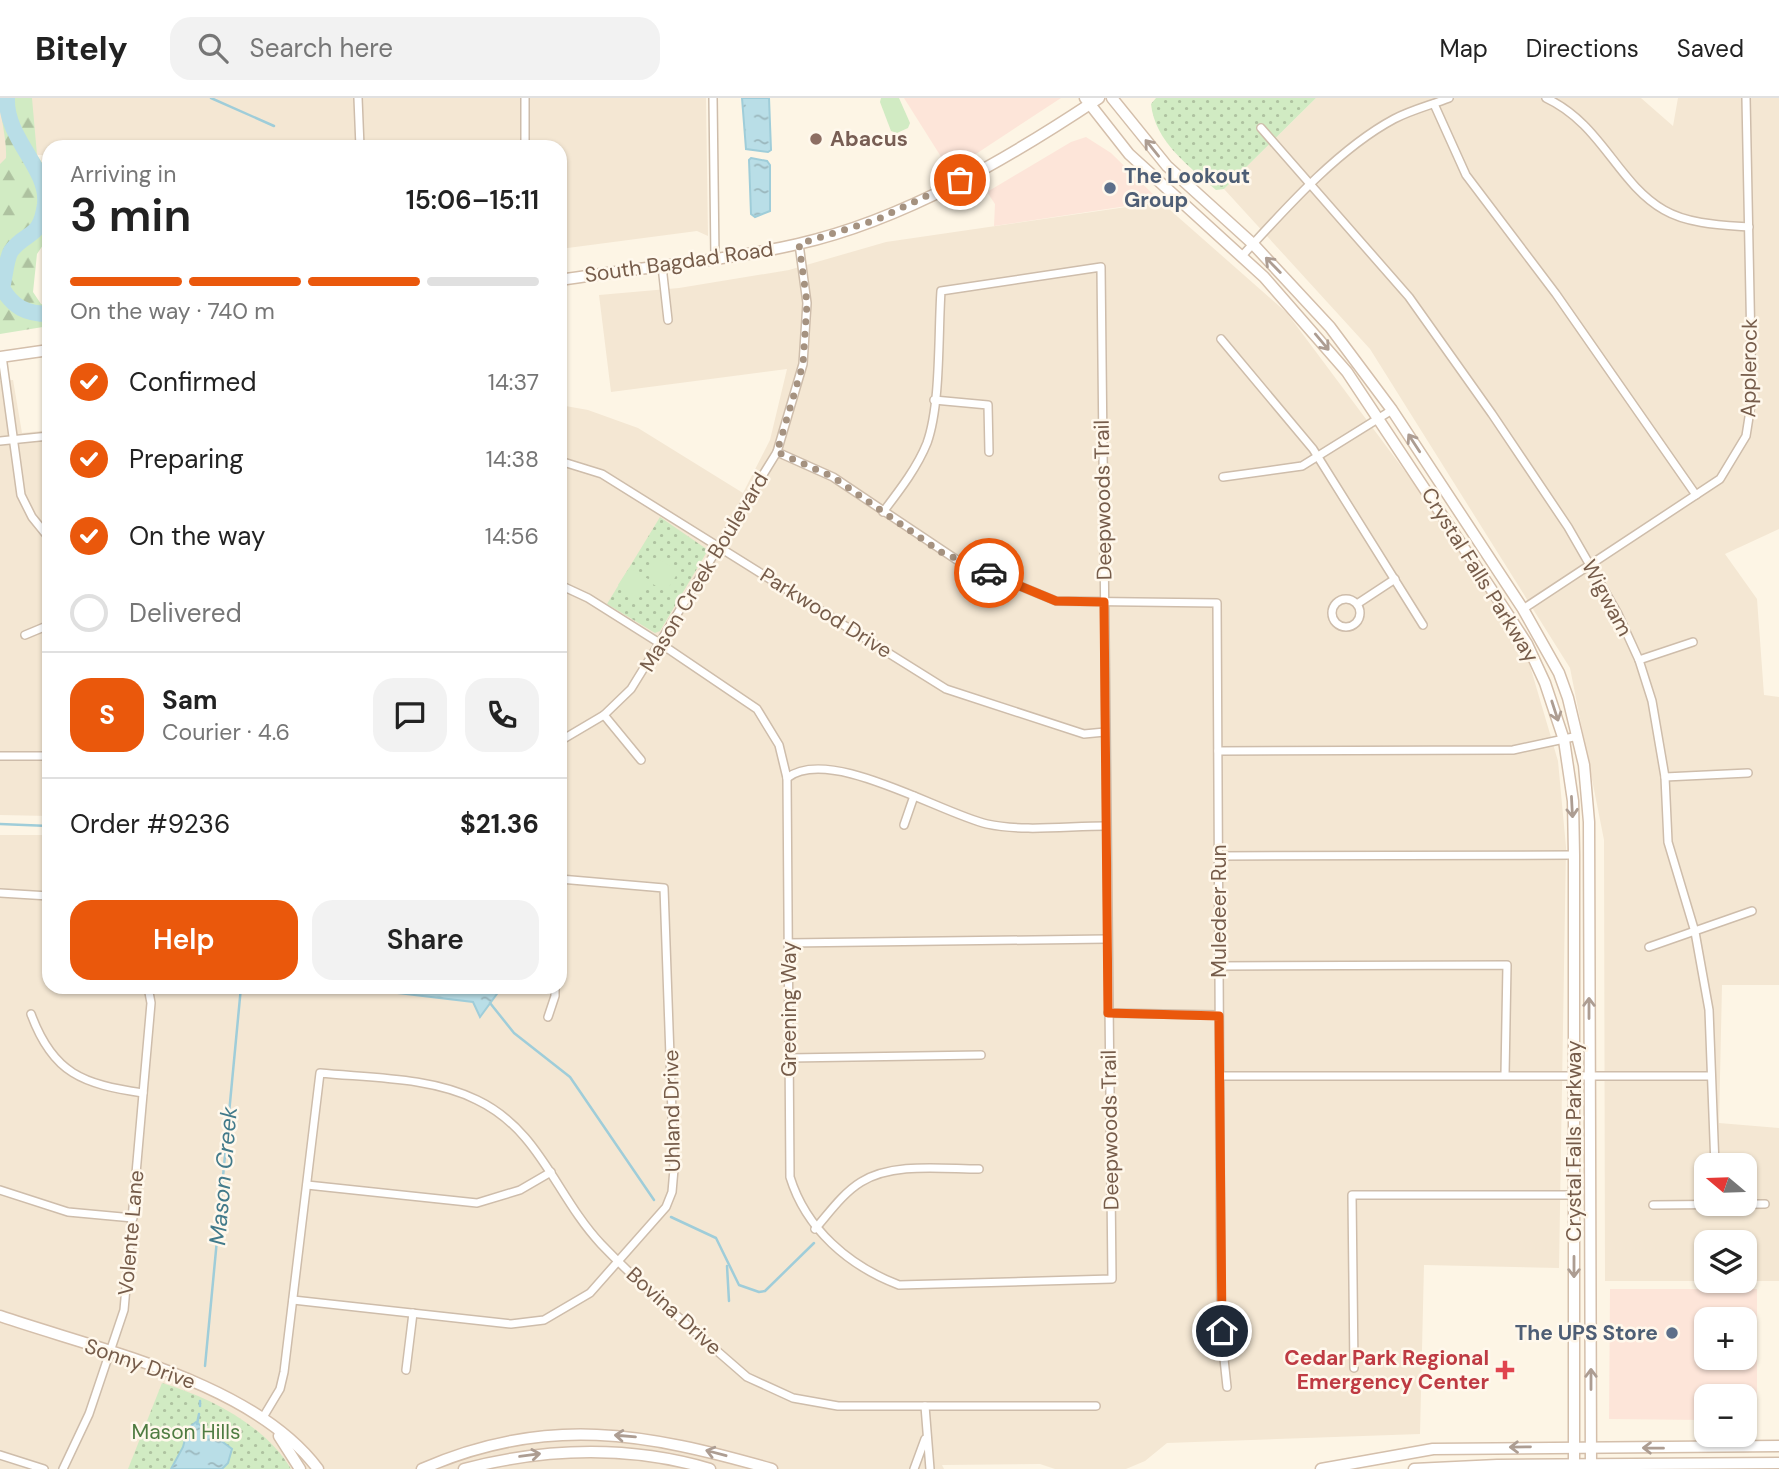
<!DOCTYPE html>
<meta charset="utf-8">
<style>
:root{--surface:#fff;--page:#f2f2f2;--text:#222;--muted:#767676;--line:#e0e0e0;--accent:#ea580c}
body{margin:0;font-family:"DM Sans",sans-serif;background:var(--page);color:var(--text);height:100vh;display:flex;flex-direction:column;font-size:26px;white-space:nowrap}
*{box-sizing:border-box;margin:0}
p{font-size:23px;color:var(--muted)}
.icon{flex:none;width:38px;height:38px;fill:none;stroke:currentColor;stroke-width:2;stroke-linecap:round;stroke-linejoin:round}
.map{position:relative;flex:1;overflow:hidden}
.sheet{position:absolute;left:42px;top:42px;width:525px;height:854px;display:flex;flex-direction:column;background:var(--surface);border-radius:21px;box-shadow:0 2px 5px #0004}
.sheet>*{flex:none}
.needle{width:46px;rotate:289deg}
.buttons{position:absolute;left:1694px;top:1055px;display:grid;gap:14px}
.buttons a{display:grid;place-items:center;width:63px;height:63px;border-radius:14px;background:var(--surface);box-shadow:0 2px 5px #0004;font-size:35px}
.pin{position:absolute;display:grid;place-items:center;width:60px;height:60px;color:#fff;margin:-30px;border:4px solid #fff;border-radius:50%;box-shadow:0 2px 7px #0007}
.courier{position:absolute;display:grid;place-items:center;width:70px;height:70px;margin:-35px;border:5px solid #ea580c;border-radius:50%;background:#fff;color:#222;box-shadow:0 2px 9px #0007}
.head em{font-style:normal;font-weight:600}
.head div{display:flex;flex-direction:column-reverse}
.head{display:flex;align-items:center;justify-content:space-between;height:119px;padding:0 28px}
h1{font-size:46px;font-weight:600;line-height:52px}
.bar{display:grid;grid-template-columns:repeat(4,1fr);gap:10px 7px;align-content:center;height:84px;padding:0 28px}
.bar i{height:9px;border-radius:5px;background:var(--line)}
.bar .selected{background:var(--accent)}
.bar p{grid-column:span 4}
.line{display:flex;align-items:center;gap:18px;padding:0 28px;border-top:2px solid var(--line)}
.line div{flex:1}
.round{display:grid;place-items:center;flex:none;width:74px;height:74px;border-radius:21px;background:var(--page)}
ol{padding:0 28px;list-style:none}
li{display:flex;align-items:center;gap:21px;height:77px}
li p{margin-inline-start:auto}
li .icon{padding:7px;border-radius:50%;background:var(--accent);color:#fff;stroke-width:4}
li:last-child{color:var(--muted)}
li i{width:38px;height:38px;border:4px solid var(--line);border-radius:50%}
.action{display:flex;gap:14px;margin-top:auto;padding:14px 28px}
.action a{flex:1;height:80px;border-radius:21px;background:var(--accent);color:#fff;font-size:28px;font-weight:600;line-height:80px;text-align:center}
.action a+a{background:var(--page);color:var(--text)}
header{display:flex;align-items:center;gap:42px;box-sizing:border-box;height:98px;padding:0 35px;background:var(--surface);border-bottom:2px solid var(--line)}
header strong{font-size:33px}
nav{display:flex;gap:38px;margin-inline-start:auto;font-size:24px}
.search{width:490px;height:63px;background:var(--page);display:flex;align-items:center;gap:18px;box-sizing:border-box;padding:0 24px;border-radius:21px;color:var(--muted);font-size:26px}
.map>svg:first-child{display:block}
.residential{fill:#f4e7d3;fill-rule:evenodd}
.commercial{fill:#fde5d9;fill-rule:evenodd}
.forest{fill:url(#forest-firs)}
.park{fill:url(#park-dots)}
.pitch{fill:#d1ebc3}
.water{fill:url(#water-ripples);stroke:#9fcdd9;stroke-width:2}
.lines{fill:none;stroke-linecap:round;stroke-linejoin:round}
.stream{stroke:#9fcdd9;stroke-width:2.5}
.river{stroke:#b9dee7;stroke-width:16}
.street-casing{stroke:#cebdab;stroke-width:10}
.secondary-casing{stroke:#d4bfab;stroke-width:13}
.street{stroke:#fff;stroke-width:7}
.secondary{stroke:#fff;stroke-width:10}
.oneway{stroke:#ad9d92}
.done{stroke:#a59280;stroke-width:7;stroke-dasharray:0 12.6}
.route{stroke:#ea580c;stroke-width:9}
.education-dot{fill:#8d6e63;stroke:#fff8ec;stroke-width:2.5}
.service-dot{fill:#5c6f8a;stroke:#fff8ec;stroke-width:2.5}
.health-dot{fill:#e0444e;stroke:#fff8ec;stroke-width:2.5}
.labels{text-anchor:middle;stroke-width:5;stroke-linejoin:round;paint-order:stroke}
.education-label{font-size:21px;font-weight:bold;fill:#785e54;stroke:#fff8ec;text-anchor:start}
.service-label{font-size:21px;font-weight:bold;fill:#4e5e75;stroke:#fff8ec;text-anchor:start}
.street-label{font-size:21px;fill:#765c4a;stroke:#fff8ec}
.health-label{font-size:21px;font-weight:bold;fill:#be3a42;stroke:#fff8ec;text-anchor:end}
.park-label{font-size:21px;fill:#4f7c42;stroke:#fff8ec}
.water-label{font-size:23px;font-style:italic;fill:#427a8a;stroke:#fff8ec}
</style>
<header>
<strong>Bitely</strong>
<div class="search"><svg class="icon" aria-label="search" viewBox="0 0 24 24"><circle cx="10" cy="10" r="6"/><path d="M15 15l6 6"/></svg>Search here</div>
<nav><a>Map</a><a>Directions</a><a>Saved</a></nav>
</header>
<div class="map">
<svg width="1779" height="1371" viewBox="0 0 1779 1371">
<defs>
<pattern id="forest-firs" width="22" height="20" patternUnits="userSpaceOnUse" patternTransform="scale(1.75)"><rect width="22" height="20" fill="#d1ebc3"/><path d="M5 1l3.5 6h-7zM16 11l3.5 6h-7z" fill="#aec2a0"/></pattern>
<pattern id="park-dots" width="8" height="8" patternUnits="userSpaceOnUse" patternTransform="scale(1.75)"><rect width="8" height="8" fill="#d1ebc3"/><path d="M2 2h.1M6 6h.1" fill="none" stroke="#aec2a0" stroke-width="1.8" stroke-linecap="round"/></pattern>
<pattern id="water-ripples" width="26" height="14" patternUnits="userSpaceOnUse" patternTransform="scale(1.75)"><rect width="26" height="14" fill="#b9dee7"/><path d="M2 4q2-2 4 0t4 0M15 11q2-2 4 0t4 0" fill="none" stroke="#9bb7bd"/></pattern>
</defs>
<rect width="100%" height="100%" fill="#fdf5e5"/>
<!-- residential -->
<g class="residential">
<polygon points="0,0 706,0 708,138 697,133 560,151 560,49 49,49 49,57 37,57 0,236"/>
<path d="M1316,0H1641L1673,28L1678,0H1779V431L1725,456L1757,501L1764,597L1779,599V887H1722L1719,1025L1779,1030V1183H1745V1144H1706V1183H1605L1604,742L1570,570L1370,251L1224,91ZM1706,1068H1745V1106H1706Z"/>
<polygon points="1161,104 1287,215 1442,423 1528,561 1558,663 1566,749 1559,1170 1424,1167 1420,1336 1167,1345 1145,1363 1126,1371 1055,1371 1040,1366 942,1367 944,1371 0,1371 0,737 49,737 49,889 560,889 560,307 588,312 638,330 743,395 770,342 787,271 611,294 599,197 679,190 789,172 886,144"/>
<polygon points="13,282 22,335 49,332 49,718 0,717 0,283"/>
</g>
<!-- commercial -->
<g class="commercial">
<polygon points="904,0 1061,0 950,73"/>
<polygon points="1086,39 1111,55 1160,103 994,128 995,106 987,94 1071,44"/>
<path d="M1610,1191H1757V1322H1745V1298H1706V1322L1609,1321ZM1706,1222H1745V1260H1706Z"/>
</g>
<!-- forest -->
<path class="forest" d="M0,0H32L37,57L49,76V138L37,156L33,194L41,206L49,208V228L0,236V66L6,60C7,39 0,21 0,0Z"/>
<!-- park -->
<g class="park">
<path d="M1156,0H1316L1224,91L1216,92C1189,68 1155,44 1151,6Z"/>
<polygon points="660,419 708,452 660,533 655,535 607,506"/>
<path d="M162,1285C209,1299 265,1327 291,1371H128Z"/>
</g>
<!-- pitch -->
<g class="pitch">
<polygon points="881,0 899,0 910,25 908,30 897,35 891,33 880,4"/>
<polygon points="658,461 679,473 666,494 651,485 654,481 648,477"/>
<polygon points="629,470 650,482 639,500 618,487"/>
</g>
<!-- water -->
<g class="water">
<polygon points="742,0 769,0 771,52 768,54 746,51"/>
<polygon points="751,60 767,63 770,67 770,113 755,119 751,116 749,62"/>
<polygon points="303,889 502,889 480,919 473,904 347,889"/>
<polygon points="196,1324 232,1351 228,1365 222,1371 171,1371 183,1349 188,1330"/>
</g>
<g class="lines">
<!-- stream -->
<g class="stream">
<polyline points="211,0 274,28"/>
<polyline points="275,46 298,49"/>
<polyline points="0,726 49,728"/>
<polyline points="490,905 514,935 570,979 654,1102"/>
<polyline points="671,1119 716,1140 739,1187 759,1194 765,1193 814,1145"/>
<polyline points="727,1168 729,1203"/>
<polyline points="205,1268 241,889"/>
<polyline points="200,1308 200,1303"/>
<polyline points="197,1326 199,1316"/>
</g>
<!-- river -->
<path class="river" d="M7,0C5,40 49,71 45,106C40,142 27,132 11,153C6,161 5,180 2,190C13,209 26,216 49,216"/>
<!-- street casing -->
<g class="street-casing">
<g id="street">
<polyline points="358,0 360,49"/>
<polyline points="713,0 715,160"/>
<path d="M1546,0C1602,26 1617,85 1664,112C1688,126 1721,127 1749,129"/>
<polyline points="1434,6 1466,77 1556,196 1696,397"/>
<polyline points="1261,30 1409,199 1492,316 1568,429 1618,516 1639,562 1652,603 1665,679 1668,744 1695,834 1709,912 1715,1068"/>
<polyline points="525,49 525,0"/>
<path d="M1242,158C1285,111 1338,51 1394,21C1411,12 1431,7 1449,0"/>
<polyline points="662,168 668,222"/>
<polyline points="1221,241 1313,351 1423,527"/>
<polyline points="2,258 21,397 32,419 49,440"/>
<polyline points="934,302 988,307 989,354"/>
<polyline points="0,343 49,338"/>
<polyline points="777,354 833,379 957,462 1056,503 1217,505 1221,1233 1227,1289"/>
<polyline points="560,363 602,376 946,591 1084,636 1105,634"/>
<polyline points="1223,379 1302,368 1392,312"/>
<path d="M560,487L588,500L661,546L757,611L779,647L787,680L790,1079C806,1131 849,1168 899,1187L1112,1181L1101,169L941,193C938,236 941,306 927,345C917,370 899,393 883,414"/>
<circle cx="1346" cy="515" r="14"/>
<polyline points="1357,506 1395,481"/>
<polyline points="1523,511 1720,381 1746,338 1752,300 1746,0"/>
<polyline points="25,537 49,527"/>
<polyline points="1639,562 1693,544"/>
<polyline points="604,617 641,662"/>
<polyline points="560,643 604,617 631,591 777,354 803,266 807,205 799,146"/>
<polyline points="1218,653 1513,652 1578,638"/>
<polyline points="0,658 49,658"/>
<polyline points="1665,679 1748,675"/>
<path d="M787,680C829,647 940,715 987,726C1024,734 1068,728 1106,728"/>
<polyline points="904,727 914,698"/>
<polyline points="1218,758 1574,757"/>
<polyline points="0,795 49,798"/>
<polyline points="789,845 1107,841"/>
<polyline points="1649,849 1752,813"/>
<polyline points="1219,868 1507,867 1505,977"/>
<polyline points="1108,915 1219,917"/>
<path d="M31,916C53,976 83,986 143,995"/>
<polyline points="548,919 555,898 555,889"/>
<polyline points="789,960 981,957"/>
<polyline points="1220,978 1710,978"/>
<polyline points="307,1087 477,1105 520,1092 551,1074"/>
<polyline points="0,1092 68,1114 133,1120"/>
<polyline points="1653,1107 1765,1106"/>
<path d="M815,1131C829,1115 843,1095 861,1084C893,1064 943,1071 979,1071"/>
<polyline points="293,1202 511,1226 544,1222 590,1195 666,1109 672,1094 674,1071 664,790 560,781"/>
<polyline points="1354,1270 1352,1097 1574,1097"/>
<polyline points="406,1272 413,1215"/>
<polyline points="925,1308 930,1371"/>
<path d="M262,1321L280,1291L284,1274L320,975C371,980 431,979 477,1002C540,1032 556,1098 601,1146C646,1193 698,1236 747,1279L793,1300L838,1308H1096"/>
<polyline points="0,1357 44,1371"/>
<polyline points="63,1371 89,1316 124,1212 151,905 148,889"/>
<polyline points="914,1371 925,1341"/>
</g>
</g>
<!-- secondary casing -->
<g class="secondary-casing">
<g id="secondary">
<polyline points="1085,0 1129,56 1264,179 1347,274 1507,515 1527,546 1545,585 1564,642 1573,703 1574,757 1574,1371"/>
<polyline points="1112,0 1167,68 1253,146 1330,229 1392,312 1523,511 1559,575 1568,600 1584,667 1589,724 1591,1371"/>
<path d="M560,182C639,169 720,164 798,146C904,122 1009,60 1099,0"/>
<polyline points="0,259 49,252"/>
<path d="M0,1218C99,1252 253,1284 318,1371"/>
<polyline points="279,1338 300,1371"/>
<path d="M422,1371C547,1316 646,1335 772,1371"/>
<path d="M464,1371C545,1350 628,1347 710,1371"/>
<polyline points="1321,1371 1433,1351 1779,1348"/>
<polyline points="1414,1371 1497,1367 1779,1365"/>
</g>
</g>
<!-- street -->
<use href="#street" class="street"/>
<!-- secondary -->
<use href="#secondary" class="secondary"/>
</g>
<!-- one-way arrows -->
<defs><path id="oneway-shaft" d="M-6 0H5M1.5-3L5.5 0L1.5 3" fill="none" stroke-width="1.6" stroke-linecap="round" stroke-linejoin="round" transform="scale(1.75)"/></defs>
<g class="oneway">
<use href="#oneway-shaft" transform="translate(1152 50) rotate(-129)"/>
<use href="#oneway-shaft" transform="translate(1273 167) rotate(-134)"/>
<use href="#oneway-shaft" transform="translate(1322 244) rotate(50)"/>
<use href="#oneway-shaft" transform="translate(1414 345) rotate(-123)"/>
<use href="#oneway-shaft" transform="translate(1555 613) rotate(72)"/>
<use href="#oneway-shaft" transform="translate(1572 709) rotate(87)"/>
<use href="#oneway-shaft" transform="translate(1589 910) rotate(-90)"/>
<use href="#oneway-shaft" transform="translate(1574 1169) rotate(90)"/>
<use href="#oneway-shaft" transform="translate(1591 1281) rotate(-90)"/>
<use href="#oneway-shaft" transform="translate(625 1338) rotate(-175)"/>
<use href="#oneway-shaft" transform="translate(1520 1349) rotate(179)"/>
<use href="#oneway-shaft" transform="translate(1653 1350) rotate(-179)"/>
<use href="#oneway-shaft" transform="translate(716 1355) rotate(-165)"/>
<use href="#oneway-shaft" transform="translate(530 1357) rotate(-8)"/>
</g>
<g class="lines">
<!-- done -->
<polyline class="done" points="960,82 876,122 799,146 807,205 803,266 777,354 833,379 941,454 989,475"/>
<!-- route -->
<polyline class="route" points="989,475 1056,503 1104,504 1108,915 1219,918 1222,1233"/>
</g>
<!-- markers -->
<circle class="education-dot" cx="816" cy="41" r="7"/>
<g class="service-dot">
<circle cx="1110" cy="90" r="7"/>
<circle cx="1672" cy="1235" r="7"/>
</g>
<path class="health-dot" d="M1501.5 1261.5h7v7h7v7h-7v7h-7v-7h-7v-7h7z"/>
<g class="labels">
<!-- education labels -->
<g class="education-label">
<text x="830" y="48">Abacus</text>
</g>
<!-- service labels -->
<g class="service-label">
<text x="1124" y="85">The Lookout<tspan x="1124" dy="24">Group</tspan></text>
<text x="1658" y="1242" text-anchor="end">The UPS Store</text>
</g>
<!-- street labels -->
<g class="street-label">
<text transform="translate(679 164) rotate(-8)" y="7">South Bagdad Road</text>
<text transform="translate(1749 270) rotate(-89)" y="7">Applerock</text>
<text transform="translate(1103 402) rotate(-91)" y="7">Deepwoods Trail</text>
<text transform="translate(704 474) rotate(-59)" y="7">Mason Creek Boulevard</text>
<text transform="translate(1480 477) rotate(58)" y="7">Crystal Falls Parkway</text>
<text transform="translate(1607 500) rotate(62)" y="7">Wigwam</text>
<text transform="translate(826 515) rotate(32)" y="7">Parkwood Drive</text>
<text transform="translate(1219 813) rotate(-90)" y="7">Muledeer Run</text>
<text transform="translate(789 911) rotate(-90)" y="7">Greening Way</text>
<text transform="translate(672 1013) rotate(-91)" y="7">Uhland Drive</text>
<text transform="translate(1110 1032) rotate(-91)" y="7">Deepwoods Trail</text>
<text transform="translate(1574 1043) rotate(-90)" y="7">Crystal Falls Parkway</text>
<text transform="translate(131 1135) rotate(-85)" y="7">Volente Lane</text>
<text transform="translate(674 1213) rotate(42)" y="7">Bovina Drive</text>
<text transform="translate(140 1266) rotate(19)" y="7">Sonny Drive</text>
</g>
<!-- health labels -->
<g class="health-label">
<text x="1489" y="1267">Cedar Park Regional<tspan x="1489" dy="24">Emergency Center</tspan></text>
</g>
<!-- park labels -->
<g class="park-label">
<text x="186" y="1341">Mason Hills</text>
</g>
<!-- water labels -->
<g class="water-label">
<text transform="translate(223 1078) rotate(-85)" y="8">Mason Creek</text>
</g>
</g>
</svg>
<div class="buttons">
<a><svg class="needle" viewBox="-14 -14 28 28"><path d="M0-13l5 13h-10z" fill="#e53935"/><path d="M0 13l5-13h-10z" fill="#767676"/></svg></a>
<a><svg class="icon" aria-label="layers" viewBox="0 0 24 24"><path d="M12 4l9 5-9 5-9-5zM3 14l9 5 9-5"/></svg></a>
<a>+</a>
<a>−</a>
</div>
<div class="pin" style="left:960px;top:82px;background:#ea580c"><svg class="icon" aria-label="bag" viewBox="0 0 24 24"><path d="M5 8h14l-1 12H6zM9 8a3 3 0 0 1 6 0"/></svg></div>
<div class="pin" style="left:1222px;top:1233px;background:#1f2937"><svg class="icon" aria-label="home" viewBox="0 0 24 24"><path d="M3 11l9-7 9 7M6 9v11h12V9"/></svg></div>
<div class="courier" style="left:989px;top:475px"><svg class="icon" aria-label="car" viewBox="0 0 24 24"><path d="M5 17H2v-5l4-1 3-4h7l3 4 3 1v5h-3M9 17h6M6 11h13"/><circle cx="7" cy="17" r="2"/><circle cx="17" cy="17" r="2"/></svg></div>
<section class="sheet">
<div class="head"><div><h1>3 min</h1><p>Arriving in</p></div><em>15:06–15:11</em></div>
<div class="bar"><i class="selected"></i><i class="selected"></i><i class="selected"></i><i></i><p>On the way · 740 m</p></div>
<ol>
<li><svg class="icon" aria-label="check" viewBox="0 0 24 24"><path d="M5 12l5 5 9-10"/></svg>Confirmed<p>14:37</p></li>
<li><svg class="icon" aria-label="check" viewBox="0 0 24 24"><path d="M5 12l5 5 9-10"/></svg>Preparing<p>14:38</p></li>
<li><svg class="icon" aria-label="check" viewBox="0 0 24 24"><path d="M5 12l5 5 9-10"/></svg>On the way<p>14:56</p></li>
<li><i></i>Delivered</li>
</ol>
<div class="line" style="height:126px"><b class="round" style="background:var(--accent);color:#fff">S</b><div><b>Sam</b><p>Courier · 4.6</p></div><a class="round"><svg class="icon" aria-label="chat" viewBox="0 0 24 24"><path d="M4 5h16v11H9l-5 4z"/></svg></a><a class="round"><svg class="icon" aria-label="phone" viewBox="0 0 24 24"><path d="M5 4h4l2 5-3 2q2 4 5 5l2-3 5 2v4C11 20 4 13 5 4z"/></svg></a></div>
<div class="line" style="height:91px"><div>Order #9236</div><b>$21.36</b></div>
<div class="action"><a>Help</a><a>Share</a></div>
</section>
</div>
